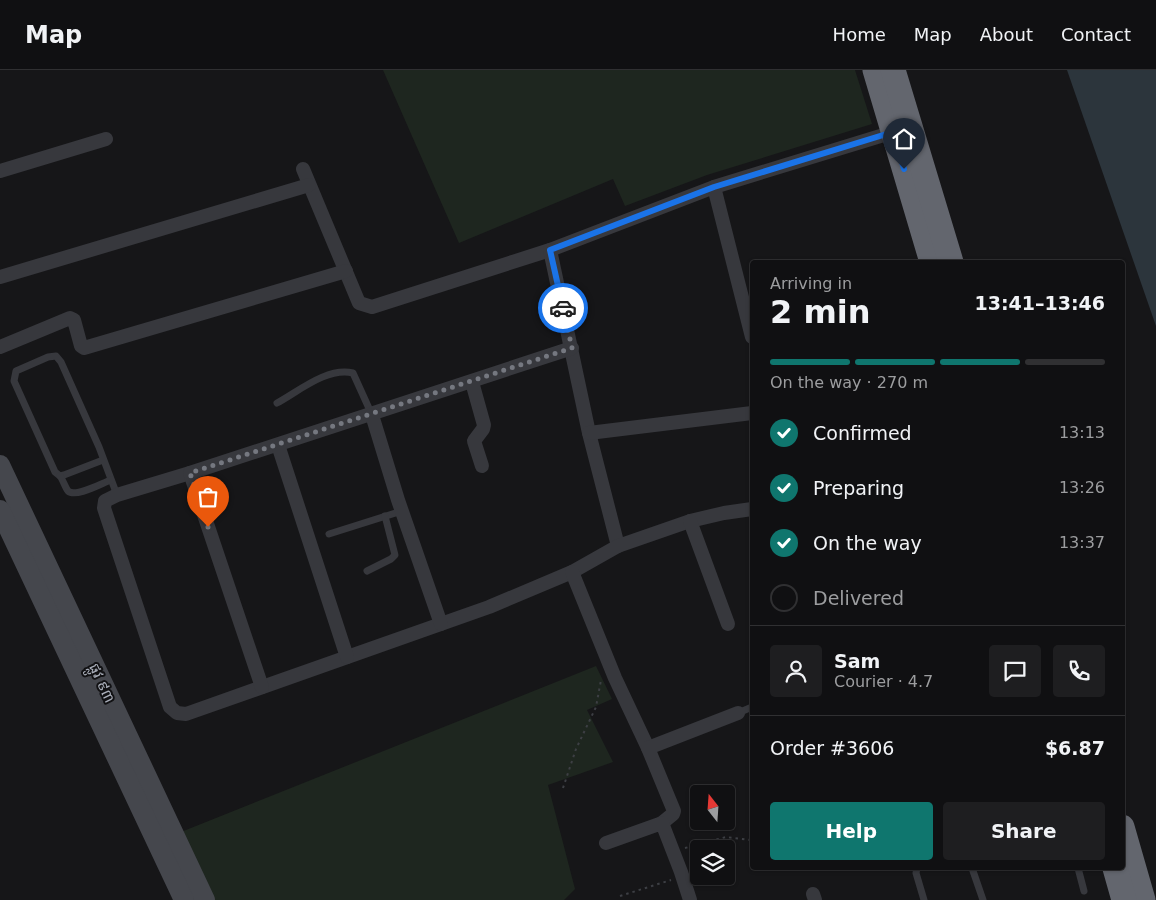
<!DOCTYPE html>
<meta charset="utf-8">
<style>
:root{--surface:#101012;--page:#1e1e20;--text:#f1f3f6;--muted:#9c9d9f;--line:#303032;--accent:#0f766e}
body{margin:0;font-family:"DejaVu Sans","Noto Sans Khmer",sans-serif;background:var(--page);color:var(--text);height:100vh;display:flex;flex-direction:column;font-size:19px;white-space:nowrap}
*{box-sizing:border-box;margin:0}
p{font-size:16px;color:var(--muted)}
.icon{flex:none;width:28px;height:28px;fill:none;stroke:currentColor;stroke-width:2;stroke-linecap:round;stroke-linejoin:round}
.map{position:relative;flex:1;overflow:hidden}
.details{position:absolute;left:750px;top:190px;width:375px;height:610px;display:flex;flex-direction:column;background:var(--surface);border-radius:5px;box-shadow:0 1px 4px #0004,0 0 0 1px var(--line)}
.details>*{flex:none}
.needle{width:32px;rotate:343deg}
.tools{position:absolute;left:690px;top:715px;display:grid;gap:10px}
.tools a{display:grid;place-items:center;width:45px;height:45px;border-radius:5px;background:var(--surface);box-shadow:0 1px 4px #0004,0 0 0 1px var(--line);font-size:25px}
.pin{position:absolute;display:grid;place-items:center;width:42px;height:42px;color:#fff;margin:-51px -21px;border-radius:50% 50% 50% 0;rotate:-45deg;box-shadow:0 0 5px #0007}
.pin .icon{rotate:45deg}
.courier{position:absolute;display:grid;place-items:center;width:50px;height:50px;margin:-25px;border:4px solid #1a73e8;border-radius:50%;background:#fff;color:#222;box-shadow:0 1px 6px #0007}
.headline em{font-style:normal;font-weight:700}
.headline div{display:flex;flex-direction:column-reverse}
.headline{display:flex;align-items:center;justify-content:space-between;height:85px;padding:0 20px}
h1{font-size:32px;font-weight:700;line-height:38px}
.bar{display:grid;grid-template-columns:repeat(4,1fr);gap:8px 5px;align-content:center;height:60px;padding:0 20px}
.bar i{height:6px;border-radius:4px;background:var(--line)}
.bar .current{background:var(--accent)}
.bar p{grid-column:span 4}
.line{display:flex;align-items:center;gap:12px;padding:0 20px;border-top:1px solid var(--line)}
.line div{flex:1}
.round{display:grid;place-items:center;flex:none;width:52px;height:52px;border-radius:5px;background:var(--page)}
ol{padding:0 20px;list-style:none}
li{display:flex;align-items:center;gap:15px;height:55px}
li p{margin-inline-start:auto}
li .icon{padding:5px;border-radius:50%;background:var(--accent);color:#fff;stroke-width:4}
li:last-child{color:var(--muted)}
li i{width:28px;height:28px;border:2px solid var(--line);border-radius:50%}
.button{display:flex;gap:10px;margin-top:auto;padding:10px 20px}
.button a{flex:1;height:58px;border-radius:5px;background:var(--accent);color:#fff;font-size:20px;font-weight:700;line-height:58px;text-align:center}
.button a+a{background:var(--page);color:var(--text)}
header{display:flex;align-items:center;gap:30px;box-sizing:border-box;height:70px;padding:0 25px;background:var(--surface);border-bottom:1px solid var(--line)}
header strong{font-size:24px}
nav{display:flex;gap:28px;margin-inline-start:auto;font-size:18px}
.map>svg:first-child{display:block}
.green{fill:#1e261f}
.water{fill:#2c353c}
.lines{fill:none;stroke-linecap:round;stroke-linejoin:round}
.path{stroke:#3d3f44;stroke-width:2;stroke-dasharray:2.5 4;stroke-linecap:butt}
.lane{stroke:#37383d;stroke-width:7}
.street{stroke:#37383d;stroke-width:14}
.secondary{stroke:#45474d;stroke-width:20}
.highway{stroke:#63666e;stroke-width:25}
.done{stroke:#757880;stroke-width:5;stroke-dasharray:0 9}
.route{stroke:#1a73e8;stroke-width:6}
.labels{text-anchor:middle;stroke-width:4;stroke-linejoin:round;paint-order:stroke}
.street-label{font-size:15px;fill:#a8adb8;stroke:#111113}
</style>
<header>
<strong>Map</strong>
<nav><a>Home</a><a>Map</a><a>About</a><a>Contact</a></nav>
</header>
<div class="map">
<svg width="1156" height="830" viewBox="0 0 1156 830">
<rect width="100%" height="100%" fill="#161618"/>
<!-- green -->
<g class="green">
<polygon points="383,0 855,0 872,54 707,105 625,136 613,109 459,173"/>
<polygon points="596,596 612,629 587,640 613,692 548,715 575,819 564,830 215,830 181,762"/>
</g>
<!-- water -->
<polygon class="water" points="1067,0 1156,0 1156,256"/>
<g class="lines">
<!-- path -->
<g class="path">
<polyline points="563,718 576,679 596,637 601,610"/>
<polyline points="685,778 726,767 750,770"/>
<polyline points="620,826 671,810"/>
</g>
<!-- lane -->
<g class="lane">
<path d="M277,333C299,321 327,297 353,303L372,345"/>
<polyline points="103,390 64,405 60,406 55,402 14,311 16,301 48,287 56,286 61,292 99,377 117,425"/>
<path d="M60,406C63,410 65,417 68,421C76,428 102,413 111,410"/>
<polyline points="329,464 402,441"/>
<polyline points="367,501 391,489 395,485 385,446"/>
<polyline points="738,643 752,637"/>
<polyline points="917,798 916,803 924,830"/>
<polyline points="972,798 983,830"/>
<polyline points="1078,798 1084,821"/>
</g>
<!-- street -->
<g class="street">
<polyline points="303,99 359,233 372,237 550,180 714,117 900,60"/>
<polyline points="0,101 106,69"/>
<polyline points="714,117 752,267"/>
<polyline points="550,180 589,363 618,476"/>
<polyline points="0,207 309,115"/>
<polyline points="0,277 70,248 74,250 81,276 84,278 346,201"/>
<polyline points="572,278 190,403 117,425 105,431 104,438 170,637 177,643 186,644 489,537 572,502 618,476 690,451 724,443 752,439"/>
<polyline points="472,312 484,355 483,359 474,371 482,396"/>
<polyline points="372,345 398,430 441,554"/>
<polyline points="589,363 752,343"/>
<polyline points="278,375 347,587"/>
<polyline points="190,403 262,617"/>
<polyline points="690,451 728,554"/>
<polyline points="572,502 615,608 648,678"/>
<polyline points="662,753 673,744 674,741 648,678 738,643"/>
<polyline points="606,773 662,753 681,802 690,830"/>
<polyline points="813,824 815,830"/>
</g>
<!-- secondary -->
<g class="secondary">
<polyline points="0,395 205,830"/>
<polyline points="0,440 184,830"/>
</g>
<!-- highway -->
<g class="highway">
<polyline points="875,0 932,192"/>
<polyline points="893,0 951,192"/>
<polyline points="1122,757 1143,830"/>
<polyline points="1115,798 1124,830"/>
</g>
</g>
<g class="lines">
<!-- done -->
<polyline class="done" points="208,457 190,403 572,278 563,238"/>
<!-- route -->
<polyline class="route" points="563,238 550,180 714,117 893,62 904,99"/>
</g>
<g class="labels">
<!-- street labels -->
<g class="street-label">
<text transform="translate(102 613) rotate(65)" y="5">ផ្លូវ ៩៣</text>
</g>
</g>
</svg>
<div class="tools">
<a><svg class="needle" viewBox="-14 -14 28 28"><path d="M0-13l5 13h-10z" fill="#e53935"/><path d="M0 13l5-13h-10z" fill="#9c9d9f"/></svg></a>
<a><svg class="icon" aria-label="layers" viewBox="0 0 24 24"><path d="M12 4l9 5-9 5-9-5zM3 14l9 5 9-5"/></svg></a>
</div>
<div class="pin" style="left:208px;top:457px;background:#ea580c"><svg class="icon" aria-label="bag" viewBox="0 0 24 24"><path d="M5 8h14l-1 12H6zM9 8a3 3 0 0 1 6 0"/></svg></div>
<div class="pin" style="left:904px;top:99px;background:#1f2937"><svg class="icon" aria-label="home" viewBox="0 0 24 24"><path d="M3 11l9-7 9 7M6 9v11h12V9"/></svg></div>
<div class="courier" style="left:563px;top:238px"><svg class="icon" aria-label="car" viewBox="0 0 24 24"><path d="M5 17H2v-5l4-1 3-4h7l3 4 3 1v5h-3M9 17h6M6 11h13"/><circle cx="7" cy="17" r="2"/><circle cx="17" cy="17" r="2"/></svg></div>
<section class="details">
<div class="headline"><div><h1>2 min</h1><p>Arriving in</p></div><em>13:41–13:46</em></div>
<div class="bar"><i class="current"></i><i class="current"></i><i class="current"></i><i></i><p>On the way · 270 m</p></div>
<ol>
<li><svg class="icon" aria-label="check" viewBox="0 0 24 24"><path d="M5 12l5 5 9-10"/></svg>Confirmed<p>13:13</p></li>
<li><svg class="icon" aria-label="check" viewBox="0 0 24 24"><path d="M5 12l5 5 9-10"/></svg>Preparing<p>13:26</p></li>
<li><svg class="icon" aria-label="check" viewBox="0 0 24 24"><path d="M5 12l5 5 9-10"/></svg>On the way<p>13:37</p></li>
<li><i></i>Delivered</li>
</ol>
<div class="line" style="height:90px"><a class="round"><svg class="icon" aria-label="person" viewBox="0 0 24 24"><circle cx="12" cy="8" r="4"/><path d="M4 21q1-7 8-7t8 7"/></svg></a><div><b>Sam</b><p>Courier · 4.7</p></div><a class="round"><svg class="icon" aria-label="chat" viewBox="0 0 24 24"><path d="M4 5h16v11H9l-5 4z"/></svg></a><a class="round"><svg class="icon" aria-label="phone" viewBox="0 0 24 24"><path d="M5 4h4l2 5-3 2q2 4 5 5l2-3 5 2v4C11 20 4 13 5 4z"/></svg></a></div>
<div class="line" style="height:65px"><div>Order #3606</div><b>$6.87</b></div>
<div class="button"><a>Help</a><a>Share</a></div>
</section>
</div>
